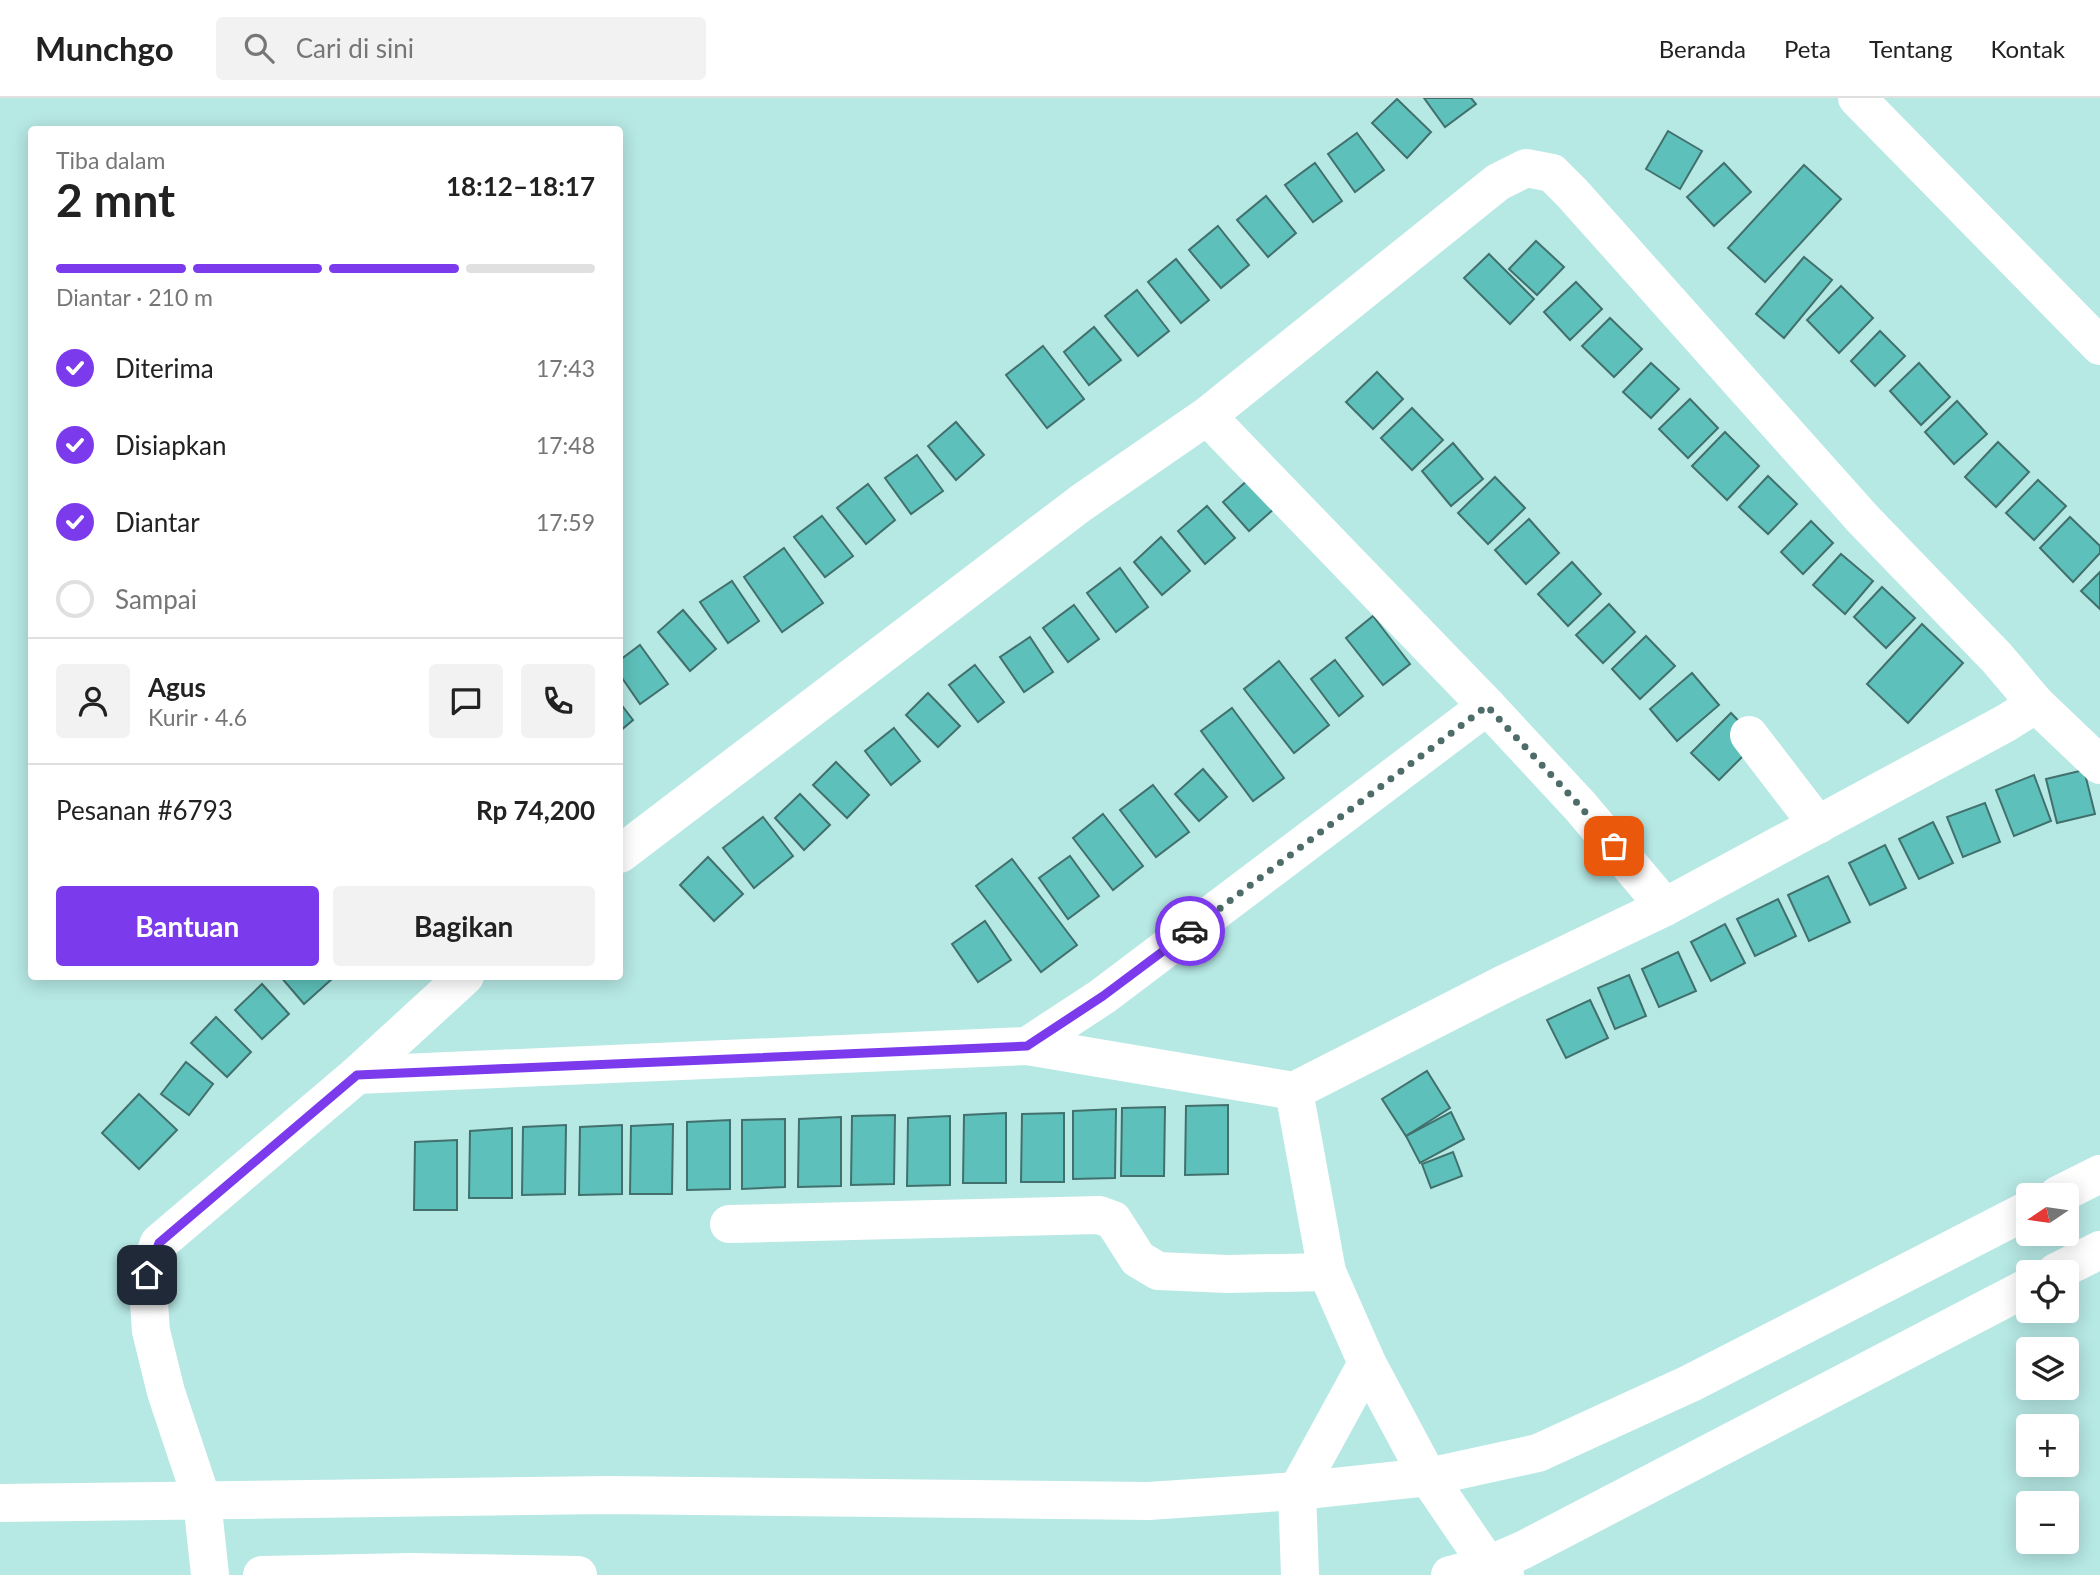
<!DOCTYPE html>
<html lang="id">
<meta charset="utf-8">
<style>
:root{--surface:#fff;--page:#f2f2f2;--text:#222;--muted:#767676;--line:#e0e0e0;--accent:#7c3aed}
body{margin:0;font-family:Lato,sans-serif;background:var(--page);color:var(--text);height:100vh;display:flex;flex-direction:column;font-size:26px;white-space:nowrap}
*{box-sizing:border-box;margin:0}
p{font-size:23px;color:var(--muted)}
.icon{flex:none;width:38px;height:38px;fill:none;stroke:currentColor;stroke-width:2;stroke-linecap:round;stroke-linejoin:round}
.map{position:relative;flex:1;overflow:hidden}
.sheet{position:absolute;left:28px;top:28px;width:595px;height:854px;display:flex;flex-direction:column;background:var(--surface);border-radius:7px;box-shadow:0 4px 18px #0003}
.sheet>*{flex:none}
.needle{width:46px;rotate:257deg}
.fabs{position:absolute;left:2016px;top:1085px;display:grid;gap:14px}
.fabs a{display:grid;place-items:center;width:63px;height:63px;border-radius:7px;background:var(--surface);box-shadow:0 4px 18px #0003;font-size:35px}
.pin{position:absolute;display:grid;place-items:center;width:60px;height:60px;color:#fff;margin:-30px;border-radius:14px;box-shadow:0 4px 10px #0006}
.courier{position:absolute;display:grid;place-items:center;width:70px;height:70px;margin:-35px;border:5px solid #7c3aed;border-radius:50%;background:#fff;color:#222;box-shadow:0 2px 9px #0007}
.overview em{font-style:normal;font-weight:700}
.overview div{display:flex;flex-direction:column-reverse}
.overview{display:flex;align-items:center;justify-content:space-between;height:119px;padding:0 28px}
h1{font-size:46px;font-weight:700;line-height:52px}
.bar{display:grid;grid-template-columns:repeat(4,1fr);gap:10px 7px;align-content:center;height:84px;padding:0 28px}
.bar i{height:9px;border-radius:5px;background:var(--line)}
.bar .active{background:var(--accent)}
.bar p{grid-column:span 4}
.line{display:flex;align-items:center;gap:18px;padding:0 28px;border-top:2px solid var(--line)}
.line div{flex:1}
.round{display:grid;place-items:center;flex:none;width:74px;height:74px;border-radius:7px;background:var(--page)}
ol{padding:0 28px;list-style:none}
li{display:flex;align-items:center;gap:21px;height:77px}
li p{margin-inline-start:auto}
li .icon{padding:7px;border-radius:50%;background:var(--accent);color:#fff;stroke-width:4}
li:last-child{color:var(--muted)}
li i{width:38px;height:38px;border:4px solid var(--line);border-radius:50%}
.button{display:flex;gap:14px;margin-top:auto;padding:14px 28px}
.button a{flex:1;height:80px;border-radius:7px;background:var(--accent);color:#fff;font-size:28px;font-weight:700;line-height:80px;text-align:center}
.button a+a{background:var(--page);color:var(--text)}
header{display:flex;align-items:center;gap:42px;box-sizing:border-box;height:98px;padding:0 35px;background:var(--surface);border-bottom:2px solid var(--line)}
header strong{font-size:33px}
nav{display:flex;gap:38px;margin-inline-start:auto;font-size:24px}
.search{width:490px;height:63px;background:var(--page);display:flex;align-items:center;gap:18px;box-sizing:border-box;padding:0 24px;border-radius:7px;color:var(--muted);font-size:26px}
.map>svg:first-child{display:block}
.building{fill:#5ec0ba;stroke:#41706d;stroke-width:2}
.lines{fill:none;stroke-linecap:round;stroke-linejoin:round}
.minor{stroke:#fff;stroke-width:38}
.done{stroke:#4e6c6a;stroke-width:7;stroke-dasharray:0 12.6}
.route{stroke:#7c3aed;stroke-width:9}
</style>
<header>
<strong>Munchgo</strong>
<div class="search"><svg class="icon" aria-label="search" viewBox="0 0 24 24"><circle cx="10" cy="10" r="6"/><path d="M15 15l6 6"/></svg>Cari di sini</div>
<nav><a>Beranda</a><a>Peta</a><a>Tentang</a><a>Kontak</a></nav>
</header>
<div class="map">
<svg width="2100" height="1477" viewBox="0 0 2100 1477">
<rect width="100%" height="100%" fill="#b6e8e4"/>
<!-- building -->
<g class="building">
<polygon points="1424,0 1471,0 1476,6 1445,29"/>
<polygon points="1397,1 1431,34 1407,60 1372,25"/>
<polygon points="1668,33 1702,53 1680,91 1646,71"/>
<polygon points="1357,35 1384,72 1355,94 1328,56"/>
<polygon points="1315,65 1342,103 1313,124 1285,87"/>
<polygon points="1724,65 1751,94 1714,128 1687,99"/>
<polygon points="1804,67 1841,101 1765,184 1728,150"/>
<polygon points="1266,98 1296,135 1268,159 1237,122"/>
<polygon points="1218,128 1249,167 1221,190 1189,152"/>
<polygon points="1536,143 1564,169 1537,197 1509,171"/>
<polygon points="1489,156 1534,201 1510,226 1464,180"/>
<polygon points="1804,159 1832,182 1784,240 1756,216"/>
<polygon points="1176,161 1209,202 1181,225 1148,184"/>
<polygon points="1576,184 1602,211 1570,242 1544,214"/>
<polygon points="1841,188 1873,220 1839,255 1807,222"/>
<polygon points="1137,192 1169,233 1138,258 1105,218"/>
<polygon points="1610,220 1642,251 1614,279 1582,248"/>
<polygon points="1094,229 1121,262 1089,287 1064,254"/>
<polygon points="1880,233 1905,258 1875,288 1851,263"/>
<polygon points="1043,248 1084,301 1047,330 1006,277"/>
<polygon points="1651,265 1679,291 1651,320 1623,294"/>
<polygon points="1919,265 1950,299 1921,327 1890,293"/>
<polygon points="1377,274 1403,301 1373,331 1346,304"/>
<polygon points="1690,301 1718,330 1688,360 1659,331"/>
<polygon points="1957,303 1987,336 1954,366 1925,334"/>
<polygon points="1412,310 1443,342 1412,372 1381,340"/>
<polygon points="956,324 984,357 956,382 928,348"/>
<polygon points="1725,334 1759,368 1727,402 1692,368"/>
<polygon points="1998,344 2029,374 1996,409 1965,379"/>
<polygon points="1453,345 1483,381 1451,408 1422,373"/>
<polygon points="917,357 943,393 911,416 885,380"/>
<polygon points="1768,378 1797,406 1768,436 1739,409"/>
<polygon points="1495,379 1525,410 1488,446 1458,415"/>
<polygon points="1249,381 1275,410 1249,433 1223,404"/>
<polygon points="2038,382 2066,408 2034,442 2006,415"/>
<polygon points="868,386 895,422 866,446 837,410"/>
<polygon points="1207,408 1235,440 1205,466 1178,433"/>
<polygon points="822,418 853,458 825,479 794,439"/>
<polygon points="2070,419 2100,448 2100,455 2073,484 2040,450"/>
<polygon points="1529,421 1559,455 1526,486 1495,452"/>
<polygon points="1811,423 1833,445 1803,476 1781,454"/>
<polygon points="1161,439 1190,473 1162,497 1134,464"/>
<polygon points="784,450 823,505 782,534 744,479"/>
<polygon points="1841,456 1873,483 1845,516 1813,487"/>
<polygon points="1572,464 1601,496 1568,528 1538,496"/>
<polygon points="1120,470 1148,509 1116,534 1087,495"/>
<polygon points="2100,474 2100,511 2081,493"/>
<polygon points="732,483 759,523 728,545 700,504"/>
<polygon points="1882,489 1915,520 1886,550 1854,519"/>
<polygon points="1609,506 1635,534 1603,565 1576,537"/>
<polygon points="1074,507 1099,541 1068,564 1043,530"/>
<polygon points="683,512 716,551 690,573 658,534"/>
<polygon points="1373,518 1410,566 1383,587 1346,540"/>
<polygon points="1922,526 1963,565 1908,625 1867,586"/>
<polygon points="1646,538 1675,568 1640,601 1612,571"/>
<polygon points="1030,539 1053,574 1024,594 1000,559"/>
<polygon points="640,547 668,586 640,606 620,577 620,562"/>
<polygon points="1335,562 1363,598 1339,618 1311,581"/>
<polygon points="1279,563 1329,627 1294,655 1244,591"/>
<polygon points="975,567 1004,604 978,624 949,587"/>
<polygon points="1692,575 1719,607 1677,643 1650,611"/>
<polygon points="928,595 960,628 938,649 906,617"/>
<polygon points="620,605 633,622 620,633"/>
<polygon points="1232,610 1284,680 1253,703 1201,633"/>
<polygon points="1731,615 1758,643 1719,682 1691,655"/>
<polygon points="894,630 920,663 891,687 865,653"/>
<polygon points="836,664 869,697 847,720 813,687"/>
<polygon points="1203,671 1227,699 1199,723 1175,696"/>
<polygon points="2084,672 2095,716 2057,725 2046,681"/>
<polygon points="2034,677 2051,723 2014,738 1996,692"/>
<polygon points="1153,687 1189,734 1156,759 1120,712"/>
<polygon points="800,696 830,727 804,752 775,720"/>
<polygon points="1985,705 2000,744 1963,759 1947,719"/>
<polygon points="1103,716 1143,768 1113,792 1073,740"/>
<polygon points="763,719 793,758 754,790 723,750"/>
<polygon points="1933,724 1953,765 1919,781 1899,741"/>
<polygon points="1885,747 1906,790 1870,807 1849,765"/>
<polygon points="1070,758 1099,798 1068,821 1039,780"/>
<polygon points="708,759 743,796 714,823 680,787"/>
<polygon points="1012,761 1077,847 1041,874 976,788"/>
<polygon points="1828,778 1850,824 1809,843 1788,797"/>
<polygon points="1778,801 1796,838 1755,858 1737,821"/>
<polygon points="985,823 1011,862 978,884 952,846"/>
<polygon points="1725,826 1745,865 1711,883 1691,844"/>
<polygon points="1678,854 1696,893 1659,909 1642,871"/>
<polygon points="1629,877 1646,918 1615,931 1598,890"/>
<polygon points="280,878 332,878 333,880 304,906"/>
<polygon points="262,886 289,916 262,941 235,912"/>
<polygon points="1590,902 1608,940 1566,960 1547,922"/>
<polygon points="216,919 251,954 227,979 191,945"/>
<polygon points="186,964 213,986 189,1017 161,996"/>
<polygon points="1427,973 1450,1010 1406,1038 1382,1001"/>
<polygon points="139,996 177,1032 139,1071 102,1035"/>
<polygon points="1228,1007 1228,1076 1185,1077 1186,1008"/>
<polygon points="1165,1009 1164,1078 1121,1078 1122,1010"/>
<polygon points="1116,1011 1115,1080 1073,1081 1073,1013"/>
<polygon points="1451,1014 1464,1041 1420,1065 1406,1038"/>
<polygon points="1006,1015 1006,1085 963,1085 964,1017"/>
<polygon points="1064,1015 1064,1084 1021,1084 1022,1016"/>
<polygon points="895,1017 894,1086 851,1087 852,1018"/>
<polygon points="950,1018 950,1087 907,1088 908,1020"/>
<polygon points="841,1019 841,1088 798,1089 799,1021"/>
<polygon points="785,1021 785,1089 742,1091 742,1022"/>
<polygon points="730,1022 730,1091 687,1092 687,1024"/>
<polygon points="673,1026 672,1096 630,1096 631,1028"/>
<polygon points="566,1027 565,1096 522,1097 523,1029"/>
<polygon points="622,1027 622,1096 579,1097 580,1029"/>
<polygon points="512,1030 512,1100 469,1100 470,1033"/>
<polygon points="457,1042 457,1112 414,1112 415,1044"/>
<polygon points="1453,1054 1462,1078 1431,1090 1422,1066"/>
</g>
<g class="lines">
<!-- minor -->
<g class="minor">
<polyline points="1857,0 2100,248"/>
<polyline points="2036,606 2100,667"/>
<polyline points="1487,608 1580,708 1665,809"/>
<polyline points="1749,637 1818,727"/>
<polyline points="620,756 1081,405 1207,318 1498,84 1526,70 1552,75 1572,95 1862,420 1997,560 2036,606 2006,625 1665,809 1502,887 1294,993 1027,948 1103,898 1487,608 1207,318"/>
<polyline points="357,977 1027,948"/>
<polyline points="1294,993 1327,1174 1367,1265 1428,1379 1488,1467 1505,1477"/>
<polyline points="2058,1097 2100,1076"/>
<polyline points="729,1126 1099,1117 1113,1122 1138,1161 1158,1173 1227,1176 1327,1174"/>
<polyline points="2056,1174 2100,1152"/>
<polyline points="0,1405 609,1397 1148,1403 1297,1393 1428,1379 1538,1355 1691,1285 2028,1112"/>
<polyline points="210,1477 202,1402 166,1294 151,1233 147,1177 159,1145 357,977 465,878"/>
<polyline points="262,1477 410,1474 578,1477"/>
<polyline points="1300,1477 1297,1393 1367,1265"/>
<polyline points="1450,1477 1488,1467 1523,1452 2028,1189"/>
</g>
</g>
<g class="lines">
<!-- done -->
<polyline class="done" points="1190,833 1487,608 1580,708 1614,748"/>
<!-- route -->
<polyline class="route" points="147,1177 159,1145 357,977 1027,948 1103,898 1190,833"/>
</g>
</svg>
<div class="fabs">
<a><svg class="needle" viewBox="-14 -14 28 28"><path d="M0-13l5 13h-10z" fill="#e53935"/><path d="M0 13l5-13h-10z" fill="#767676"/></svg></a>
<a><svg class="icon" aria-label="locate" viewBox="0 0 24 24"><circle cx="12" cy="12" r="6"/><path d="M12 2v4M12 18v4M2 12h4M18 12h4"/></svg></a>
<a><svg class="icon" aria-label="layers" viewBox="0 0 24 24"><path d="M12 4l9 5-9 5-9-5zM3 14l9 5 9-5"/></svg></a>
<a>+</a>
<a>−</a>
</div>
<div class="pin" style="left:1614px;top:748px;background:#ea580c"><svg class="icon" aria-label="bag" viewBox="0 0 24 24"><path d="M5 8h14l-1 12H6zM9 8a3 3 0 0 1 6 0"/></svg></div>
<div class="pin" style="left:147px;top:1177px;background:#1f2937"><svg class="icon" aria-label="home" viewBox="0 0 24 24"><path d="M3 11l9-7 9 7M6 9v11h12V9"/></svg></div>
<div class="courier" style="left:1190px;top:833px"><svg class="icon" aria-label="car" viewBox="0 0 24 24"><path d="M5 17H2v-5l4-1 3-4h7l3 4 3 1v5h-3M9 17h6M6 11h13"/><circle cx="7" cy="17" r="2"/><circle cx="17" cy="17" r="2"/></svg></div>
<section class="sheet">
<div class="overview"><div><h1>2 mnt</h1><p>Tiba dalam</p></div><em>18:12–18:17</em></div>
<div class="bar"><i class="active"></i><i class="active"></i><i class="active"></i><i></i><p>Diantar · 210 m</p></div>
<ol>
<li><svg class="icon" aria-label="check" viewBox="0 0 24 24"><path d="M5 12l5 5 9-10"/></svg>Diterima<p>17:43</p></li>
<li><svg class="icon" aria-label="check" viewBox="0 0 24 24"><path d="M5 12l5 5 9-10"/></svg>Disiapkan<p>17:48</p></li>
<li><svg class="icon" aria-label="check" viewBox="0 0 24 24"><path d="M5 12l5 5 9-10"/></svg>Diantar<p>17:59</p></li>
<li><i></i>Sampai</li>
</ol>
<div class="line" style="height:126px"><a class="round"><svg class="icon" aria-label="person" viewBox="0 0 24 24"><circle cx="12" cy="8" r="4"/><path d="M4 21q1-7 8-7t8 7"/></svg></a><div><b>Agus</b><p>Kurir · 4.6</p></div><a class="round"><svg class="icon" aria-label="chat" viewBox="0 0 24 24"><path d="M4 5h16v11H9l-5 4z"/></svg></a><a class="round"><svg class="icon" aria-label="phone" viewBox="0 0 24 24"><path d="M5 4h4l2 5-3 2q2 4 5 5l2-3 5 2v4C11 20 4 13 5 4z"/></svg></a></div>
<div class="line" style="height:91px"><div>Pesanan #6793</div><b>Rp 74,200</b></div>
<div class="button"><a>Bantuan</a><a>Bagikan</a></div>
</section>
</div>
